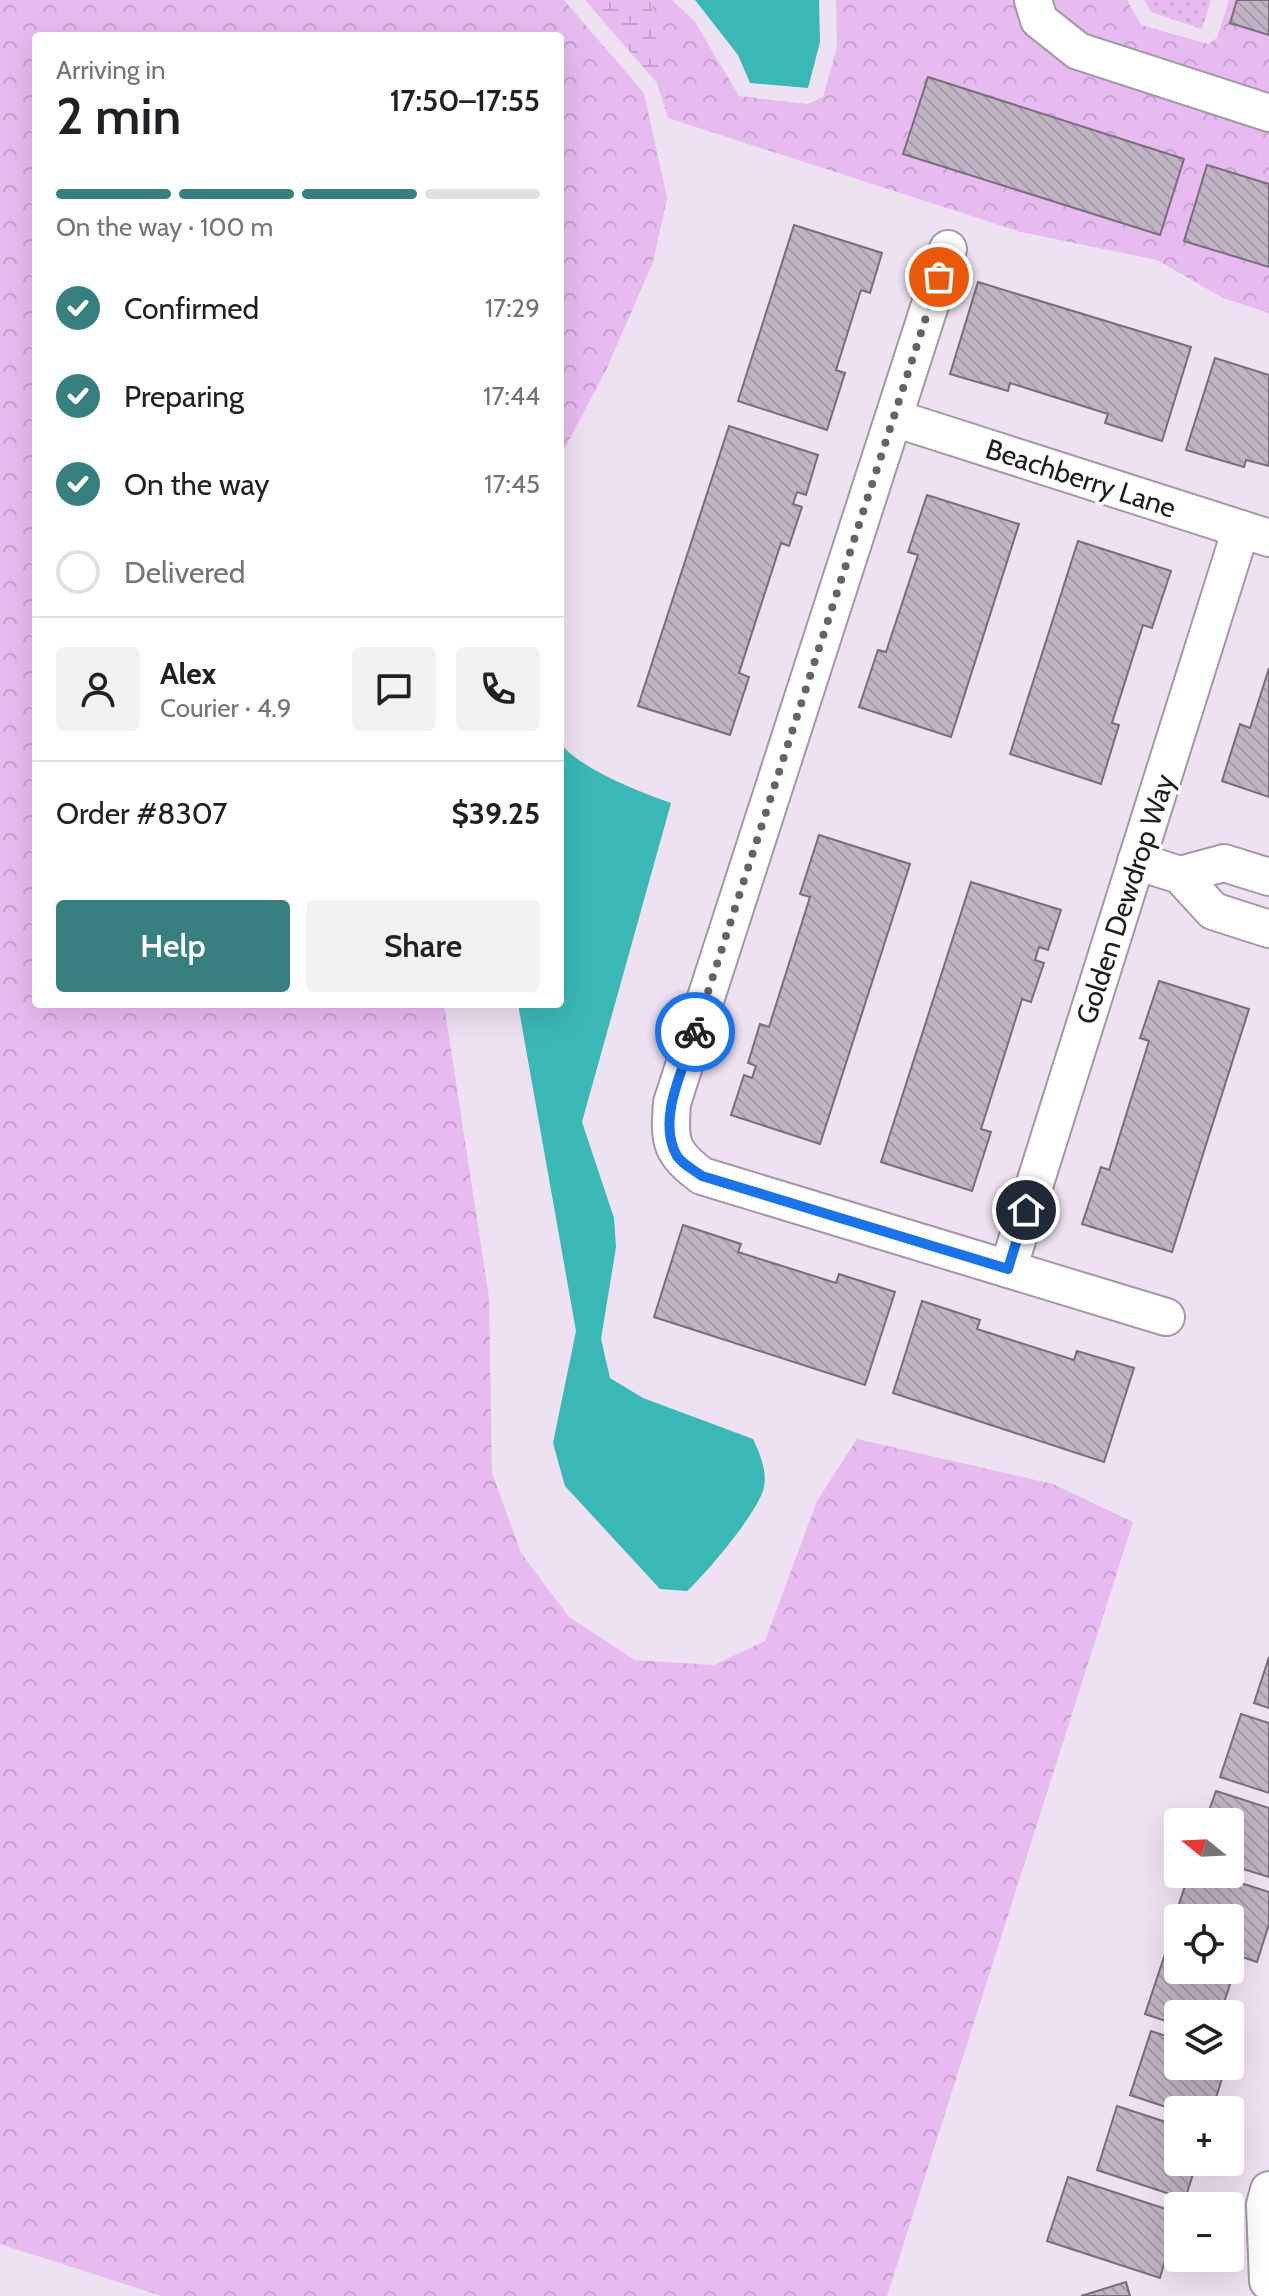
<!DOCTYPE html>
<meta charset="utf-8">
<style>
:root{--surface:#fff;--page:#f2f2f2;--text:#202124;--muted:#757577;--line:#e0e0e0;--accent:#37807f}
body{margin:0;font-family:Cabin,sans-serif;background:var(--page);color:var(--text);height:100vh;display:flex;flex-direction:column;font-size:30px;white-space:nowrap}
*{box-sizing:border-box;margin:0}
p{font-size:26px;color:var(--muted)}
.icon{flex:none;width:44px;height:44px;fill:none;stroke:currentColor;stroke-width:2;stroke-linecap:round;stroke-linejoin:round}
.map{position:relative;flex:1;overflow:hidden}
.panel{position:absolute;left:32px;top:32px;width:532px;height:976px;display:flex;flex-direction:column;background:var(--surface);border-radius:8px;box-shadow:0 8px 32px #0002}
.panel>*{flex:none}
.needle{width:52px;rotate:288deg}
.fabs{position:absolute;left:1164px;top:1808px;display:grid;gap:16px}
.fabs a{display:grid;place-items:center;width:80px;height:80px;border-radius:8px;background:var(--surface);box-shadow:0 8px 32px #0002;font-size:40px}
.pin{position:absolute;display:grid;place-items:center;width:68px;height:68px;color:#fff;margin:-34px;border:4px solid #fff;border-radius:50%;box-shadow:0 2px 8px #0007}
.courier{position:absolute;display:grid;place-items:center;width:80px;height:80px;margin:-40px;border:6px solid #1a73e8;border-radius:50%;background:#fff;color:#222;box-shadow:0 2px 10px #0007}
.head em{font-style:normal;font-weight:600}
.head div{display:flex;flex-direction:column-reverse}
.head{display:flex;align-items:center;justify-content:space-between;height:136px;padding:0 24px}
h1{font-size:52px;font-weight:600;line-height:60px}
.bar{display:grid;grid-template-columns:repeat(4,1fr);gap:12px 8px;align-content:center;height:96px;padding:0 24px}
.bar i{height:10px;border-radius:6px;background:var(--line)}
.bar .on{background:var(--accent)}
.bar p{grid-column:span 4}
.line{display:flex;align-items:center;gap:20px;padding:0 24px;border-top:2px solid var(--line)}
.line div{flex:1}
.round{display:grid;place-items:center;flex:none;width:84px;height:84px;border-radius:8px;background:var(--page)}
ol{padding:0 24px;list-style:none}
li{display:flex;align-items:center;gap:24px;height:88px}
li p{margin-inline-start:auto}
li .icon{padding:8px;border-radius:50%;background:var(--accent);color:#fff;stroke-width:4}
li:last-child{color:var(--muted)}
li i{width:44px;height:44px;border:4px solid var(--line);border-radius:50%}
.cta{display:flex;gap:16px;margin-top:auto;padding:16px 24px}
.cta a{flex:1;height:92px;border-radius:8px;background:var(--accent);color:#fff;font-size:32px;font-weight:600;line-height:92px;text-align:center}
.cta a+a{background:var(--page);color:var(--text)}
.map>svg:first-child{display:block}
.forest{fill:url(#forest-crowns)}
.wetland{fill:url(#wetland-marsh)}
.park{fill:url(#park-dots)}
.water{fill:#3ab8b6}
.building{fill:url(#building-back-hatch);stroke:#796d7c;stroke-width:2}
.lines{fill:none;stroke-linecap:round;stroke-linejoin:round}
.street-casing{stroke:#a498a7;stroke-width:40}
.street{stroke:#fff;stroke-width:36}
.done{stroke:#68606a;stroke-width:8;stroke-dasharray:0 14.4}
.route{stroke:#1a73e8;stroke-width:10}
.labels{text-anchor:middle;stroke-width:7;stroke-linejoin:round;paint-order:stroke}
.street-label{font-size:28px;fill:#201b21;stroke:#fff}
</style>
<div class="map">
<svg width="1269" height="2296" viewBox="0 0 1269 2296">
<defs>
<pattern id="forest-crowns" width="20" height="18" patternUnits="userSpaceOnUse" patternTransform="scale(2)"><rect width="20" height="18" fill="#e7bbf0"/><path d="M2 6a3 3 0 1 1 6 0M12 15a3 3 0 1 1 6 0" fill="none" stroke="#c6a0ce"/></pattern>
<pattern id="wetland-marsh" width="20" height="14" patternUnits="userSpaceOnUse" patternTransform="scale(2)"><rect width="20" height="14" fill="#e7bbf0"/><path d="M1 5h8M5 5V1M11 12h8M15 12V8" fill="none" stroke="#c6a0ce"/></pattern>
<pattern id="park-dots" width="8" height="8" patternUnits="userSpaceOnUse" patternTransform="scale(2)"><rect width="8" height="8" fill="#e7bbf0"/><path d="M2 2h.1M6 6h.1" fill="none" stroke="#c6a0ce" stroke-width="1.8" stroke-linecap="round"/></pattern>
<pattern id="building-back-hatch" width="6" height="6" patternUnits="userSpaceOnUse" patternTransform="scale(2)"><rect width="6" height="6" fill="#c1b4c4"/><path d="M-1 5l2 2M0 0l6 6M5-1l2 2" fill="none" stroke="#a69aa8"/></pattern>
</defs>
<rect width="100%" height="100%" fill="#eee1f1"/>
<!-- forest -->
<g class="forest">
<polygon points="0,0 564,0 644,93 667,198 653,262 607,368 560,457 560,36 36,36 36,1004 444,1004 489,1298 492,1473 521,1553 569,1617 635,1660 714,1665 765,1641 817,1501 857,1439 1053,1484 1133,1522 887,2296 162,2296 0,2244"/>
<polygon points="651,0 672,0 695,22 739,96 808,104 823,97 837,47 836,0 1127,0 1141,25 1208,44 1217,38 1229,0 1269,0 1269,313 1223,298 1157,260 1021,232 668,118"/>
</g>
<!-- wetland -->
<polygon class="wetland" points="585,0 651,0 668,118 657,83"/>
<!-- park -->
<polygon class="park" points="1144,0 1211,0 1202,29 1151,12"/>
<!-- water -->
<g class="water">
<polygon points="695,0 819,0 820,42 808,88 750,83 738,55"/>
<path d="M560,742C577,768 642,793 671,803L582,1122L614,1218L616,1247L601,1339L610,1378L643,1398L753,1439C760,1454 767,1470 764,1487C759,1511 707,1573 687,1591L660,1589L565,1486L553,1443L576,1331L518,1004H560Z"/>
</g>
<!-- building -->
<g class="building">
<polygon points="1237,0 1269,0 1269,35 1230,23"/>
<polygon points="928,77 1184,159 1160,235 903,154"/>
<polygon points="1207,165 1269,184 1269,267 1184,241"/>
<polygon points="794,225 882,253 870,293 861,290 836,370 845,373 827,430 738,401"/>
<polygon points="978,282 1191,347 1162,441 1105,423 1108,414 1010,383 1008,391 950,374"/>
<polygon points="1215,358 1269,375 1269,466 1246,460 1244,467 1186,450"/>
<polygon points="729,426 818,455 806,495 797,492 793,504 802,507 789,546 781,543 739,673 749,677 730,735 638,706"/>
<polygon points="927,495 1019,524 951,737 859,707 878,650 886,652 918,555 908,552"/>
<polygon points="1078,541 1171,571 1152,628 1143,625 1112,723 1119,725 1101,784 1010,754"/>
<polygon points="1269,668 1269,797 1222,781 1240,724 1250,728"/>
<polygon points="819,835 910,864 820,1144 731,1115 744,1075 752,1078 756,1066 748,1063 760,1024 769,1027 810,897 800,894"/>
<polygon points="971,882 1061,910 1048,950 1039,947 1035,960 1044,963 1031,1002 1022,999 981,1129 991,1132 972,1191 881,1162"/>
<polygon points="1159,981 1249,1009 1172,1252 1082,1224 1101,1167 1109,1170 1149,1041 1140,1038"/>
<polygon points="683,1225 741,1244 738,1252 836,1283 839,1274 895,1292 865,1385 654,1317"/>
<polygon points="922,1301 980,1320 977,1329 1074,1360 1077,1351 1134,1368 1104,1462 893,1393"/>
<polygon points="1269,1657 1269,1708 1254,1703"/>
<polygon points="1241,1714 1269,1723 1269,1793 1220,1777"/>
<polygon points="1216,1791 1269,1808 1269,1877 1230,1865 1230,1822 1205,1822"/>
<polygon points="1189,1874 1213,1874 1269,1892 1269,1924 1257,1962 1230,1953 1230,1918 1178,1918 1178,1936 1169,1934"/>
<polygon points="1166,1951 1178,1955 1178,1970 1234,1973 1220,2014 1178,2014 1178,2025 1145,2014"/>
<polygon points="1151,2031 1178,2040 1178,2066 1226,2066 1212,2110 1178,2111 1130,2095"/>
<polygon points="1117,2106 1178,2126 1169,2156 1196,2165 1185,2199 1097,2170"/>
<polygon points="1068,2177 1178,2213 1160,2278 1047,2241"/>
<polygon points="1126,2282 1130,2296 1081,2296"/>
</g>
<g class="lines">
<!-- street casing -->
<g class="street-casing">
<g id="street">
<polyline points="1033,0 1039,20 1078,51 1269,113"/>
<path d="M948,249L672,1103C669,1142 670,1152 702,1176L1166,1317"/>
<polyline points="894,418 1269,538"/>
<polyline points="1136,861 1180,875 1213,911 1269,929"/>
<polyline points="1180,875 1224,863 1269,877"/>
<polyline points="1008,1269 1241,529"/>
<polyline points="1268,2281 1265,2205 1269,2190"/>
</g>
</g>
<!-- street -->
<use href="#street" class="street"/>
</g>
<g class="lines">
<!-- done -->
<polyline class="done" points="695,1032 939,277"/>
<!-- route -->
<path class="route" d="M695,1032C684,1068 656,1119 677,1156C682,1164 694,1170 702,1176L1008,1269L1026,1210"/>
</g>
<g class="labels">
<!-- street labels -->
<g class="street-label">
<text transform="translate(1081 478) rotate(18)" y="10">Beachberry Lane</text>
<text transform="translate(1125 899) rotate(-72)" y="10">Golden Dewdrop Way</text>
</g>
</g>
</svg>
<div class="fabs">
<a><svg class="needle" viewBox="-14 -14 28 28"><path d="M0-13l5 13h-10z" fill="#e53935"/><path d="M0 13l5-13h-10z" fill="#757577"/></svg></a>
<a><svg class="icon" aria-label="locate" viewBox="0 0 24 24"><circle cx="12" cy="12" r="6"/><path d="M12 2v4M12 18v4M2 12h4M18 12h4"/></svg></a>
<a><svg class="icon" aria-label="layers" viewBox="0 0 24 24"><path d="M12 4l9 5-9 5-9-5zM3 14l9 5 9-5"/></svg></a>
<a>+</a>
<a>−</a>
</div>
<div class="pin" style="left:939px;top:277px;background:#ea580c"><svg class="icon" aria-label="bag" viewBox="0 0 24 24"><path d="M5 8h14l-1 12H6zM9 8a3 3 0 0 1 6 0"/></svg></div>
<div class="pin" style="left:1026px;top:1210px;background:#1f2937"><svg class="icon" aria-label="home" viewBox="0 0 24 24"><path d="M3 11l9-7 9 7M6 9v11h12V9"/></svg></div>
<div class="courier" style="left:695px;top:1032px"><svg class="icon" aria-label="bike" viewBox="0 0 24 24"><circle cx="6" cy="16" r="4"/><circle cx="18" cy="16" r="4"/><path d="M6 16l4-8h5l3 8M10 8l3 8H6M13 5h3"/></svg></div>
<section class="panel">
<div class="head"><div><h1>2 min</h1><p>Arriving in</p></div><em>17:50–17:55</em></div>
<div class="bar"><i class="on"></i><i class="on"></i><i class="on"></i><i></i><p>On the way · 100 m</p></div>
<ol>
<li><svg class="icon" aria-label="check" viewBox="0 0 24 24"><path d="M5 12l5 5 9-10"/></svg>Confirmed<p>17:29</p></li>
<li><svg class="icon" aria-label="check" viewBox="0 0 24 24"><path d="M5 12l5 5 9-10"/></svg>Preparing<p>17:44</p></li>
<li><svg class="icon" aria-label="check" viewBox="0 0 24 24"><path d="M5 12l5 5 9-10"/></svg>On the way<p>17:45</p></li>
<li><i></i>Delivered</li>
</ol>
<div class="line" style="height:144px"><a class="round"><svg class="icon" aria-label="person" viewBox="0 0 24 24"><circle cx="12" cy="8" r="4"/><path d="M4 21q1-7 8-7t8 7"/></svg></a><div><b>Alex</b><p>Courier · 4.9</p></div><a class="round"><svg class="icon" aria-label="chat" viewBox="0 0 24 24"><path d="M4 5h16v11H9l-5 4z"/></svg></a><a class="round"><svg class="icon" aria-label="phone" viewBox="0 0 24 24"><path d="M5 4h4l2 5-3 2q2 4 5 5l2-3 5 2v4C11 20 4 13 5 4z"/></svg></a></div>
<div class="line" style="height:104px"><div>Order #8307</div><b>$39.25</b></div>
<div class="cta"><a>Help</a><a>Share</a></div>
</section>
</div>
